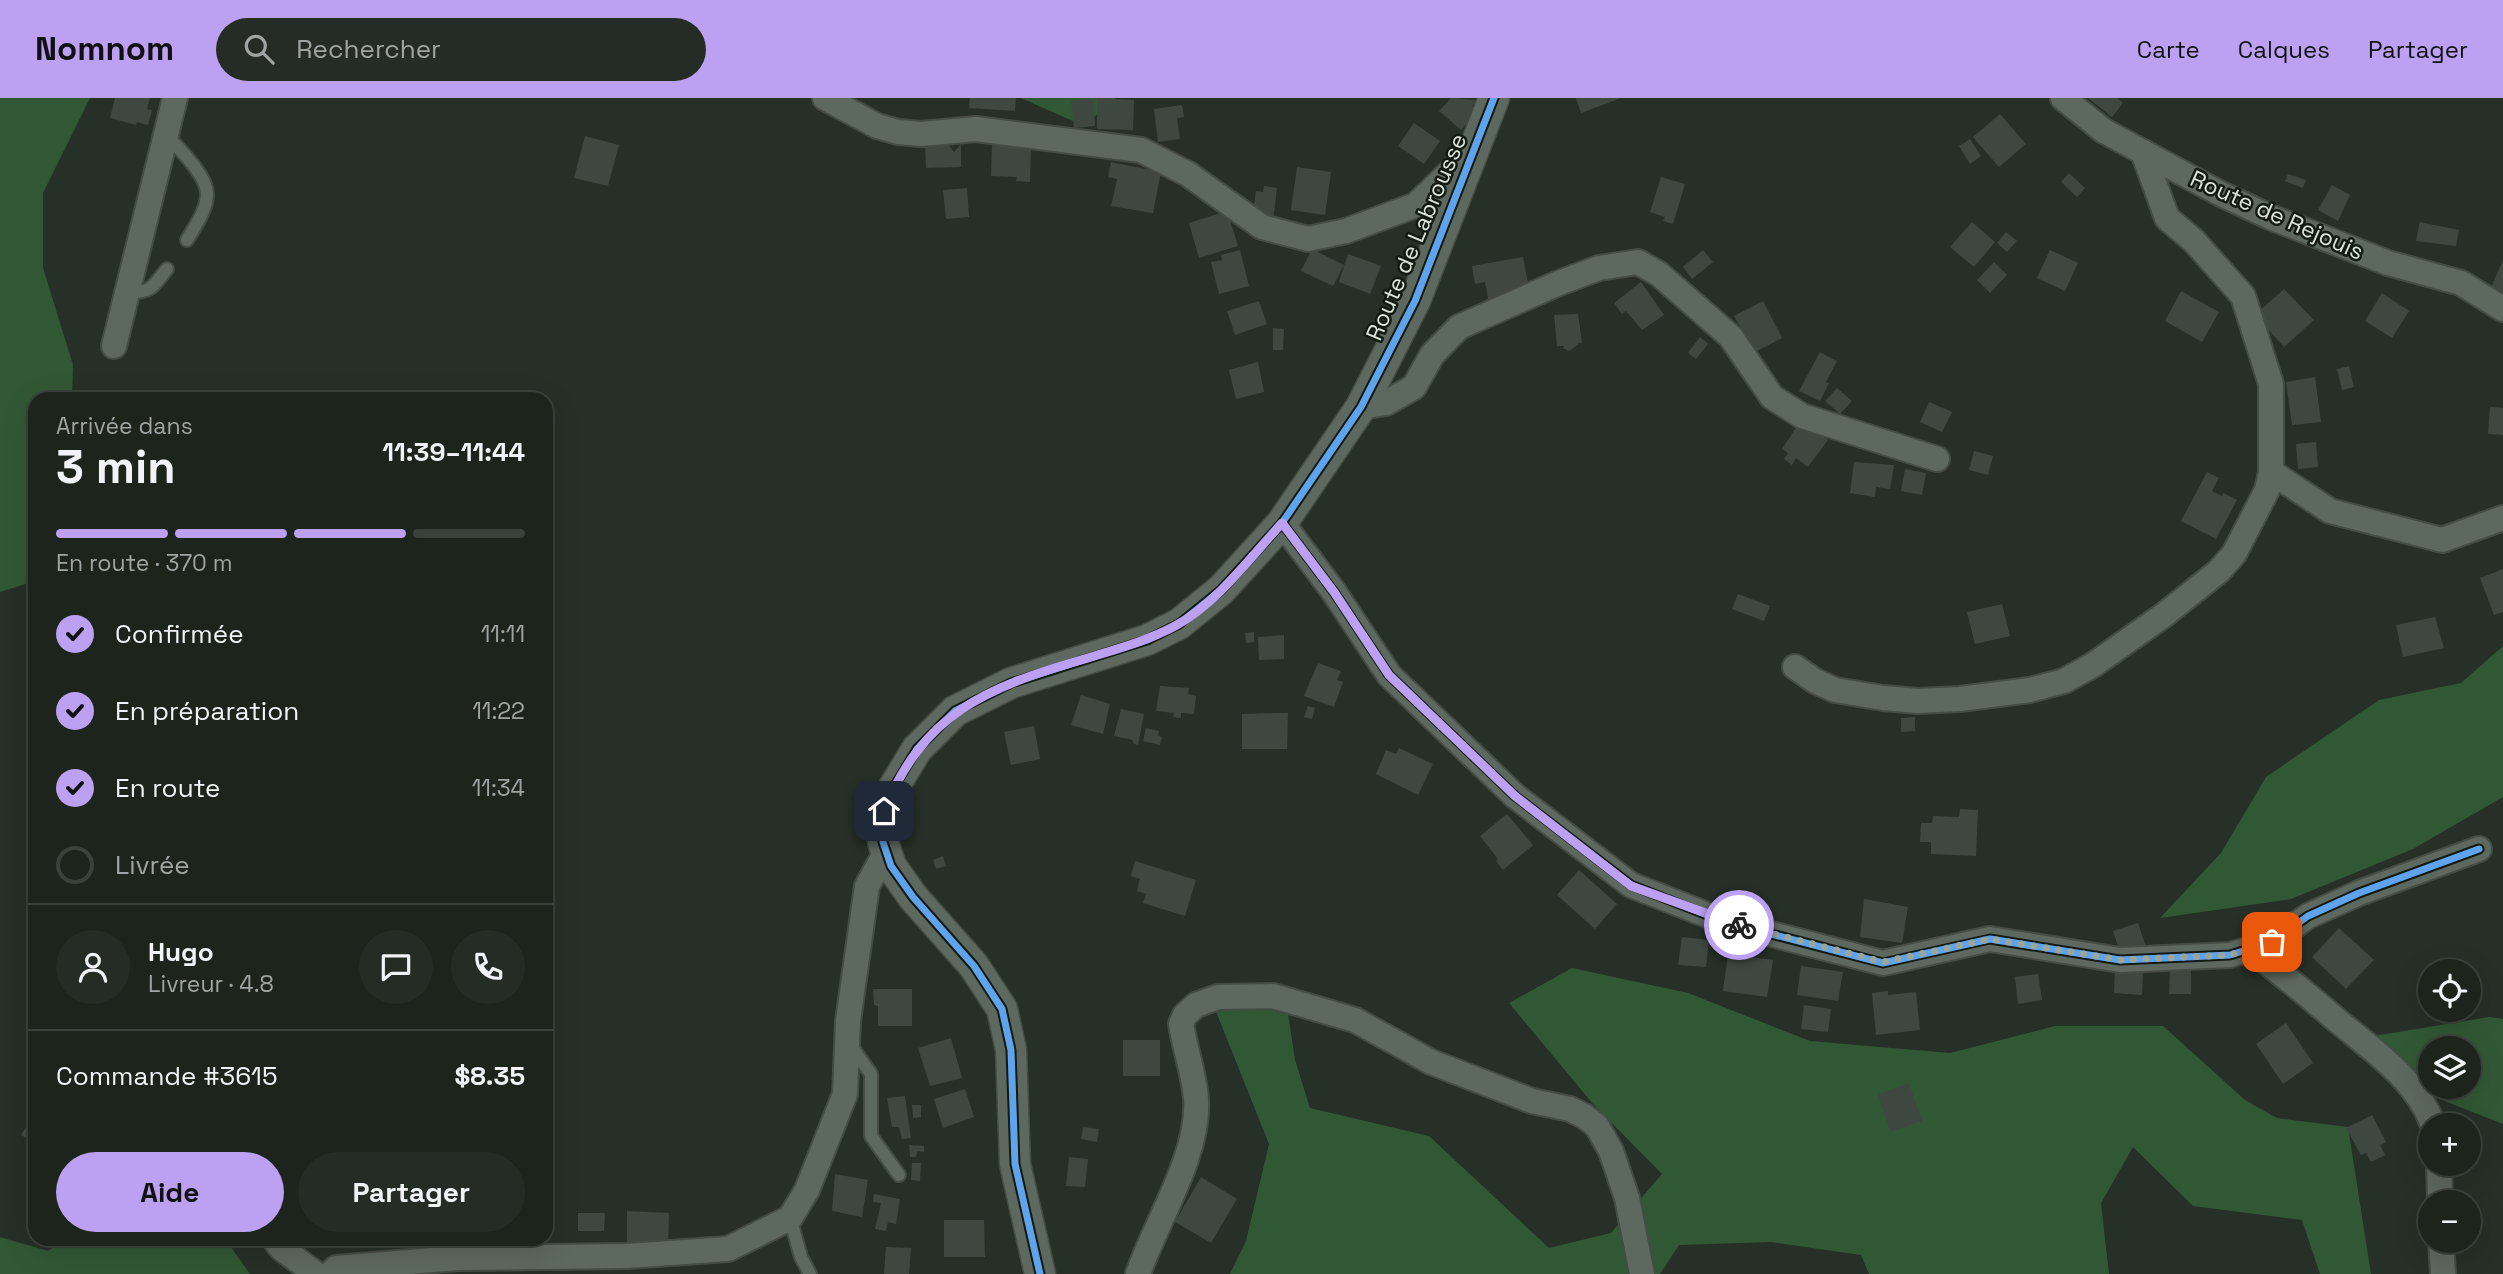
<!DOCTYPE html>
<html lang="fr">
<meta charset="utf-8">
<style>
:root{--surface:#1c241c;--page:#252c25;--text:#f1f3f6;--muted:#a0a4a3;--line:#3a413b;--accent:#bca0f2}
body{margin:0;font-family:"Space Grotesk",sans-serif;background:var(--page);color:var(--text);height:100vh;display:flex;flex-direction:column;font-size:26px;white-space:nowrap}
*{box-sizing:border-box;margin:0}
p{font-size:23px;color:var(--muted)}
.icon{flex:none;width:38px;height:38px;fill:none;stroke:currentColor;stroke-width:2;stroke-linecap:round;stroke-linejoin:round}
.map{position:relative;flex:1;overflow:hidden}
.drawer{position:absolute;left:28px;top:294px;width:525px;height:854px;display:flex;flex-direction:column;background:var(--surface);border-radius:21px;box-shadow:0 7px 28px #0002,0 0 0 2px var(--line)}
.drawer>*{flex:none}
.tools{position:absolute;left:2418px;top:861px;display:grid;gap:14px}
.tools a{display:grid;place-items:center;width:63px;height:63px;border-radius:50%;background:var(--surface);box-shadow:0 7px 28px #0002,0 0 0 2px var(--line);font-size:35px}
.pin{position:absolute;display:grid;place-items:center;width:60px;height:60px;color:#fff;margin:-30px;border-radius:14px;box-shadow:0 4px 10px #0006}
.courier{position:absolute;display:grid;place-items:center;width:70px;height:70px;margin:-35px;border:5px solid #bca0f2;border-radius:50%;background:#fff;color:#222;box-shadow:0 2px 9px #0007}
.summary em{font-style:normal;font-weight:700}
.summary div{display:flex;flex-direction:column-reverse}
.summary{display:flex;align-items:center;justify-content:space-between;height:119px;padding:0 28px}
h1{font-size:46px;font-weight:700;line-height:52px}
.bar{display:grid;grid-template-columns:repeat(4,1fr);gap:10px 7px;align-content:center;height:84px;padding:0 28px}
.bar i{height:9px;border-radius:5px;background:var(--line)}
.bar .current{background:var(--accent)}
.bar p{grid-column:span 4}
.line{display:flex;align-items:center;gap:18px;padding:0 28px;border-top:2px solid var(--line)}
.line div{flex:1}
.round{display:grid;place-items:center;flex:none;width:74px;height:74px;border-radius:37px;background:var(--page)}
ol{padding:0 28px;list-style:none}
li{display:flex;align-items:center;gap:21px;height:77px}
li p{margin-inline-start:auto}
li .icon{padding:7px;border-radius:50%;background:var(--accent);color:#111;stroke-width:4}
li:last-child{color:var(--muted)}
li i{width:38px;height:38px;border:4px solid var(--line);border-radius:50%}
.primary-button{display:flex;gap:14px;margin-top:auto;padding:14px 28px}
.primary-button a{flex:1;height:80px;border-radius:42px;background:var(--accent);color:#111;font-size:28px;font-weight:700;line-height:80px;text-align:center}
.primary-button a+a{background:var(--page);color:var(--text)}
header{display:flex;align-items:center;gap:42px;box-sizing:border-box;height:98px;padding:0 35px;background:var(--accent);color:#111}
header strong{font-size:33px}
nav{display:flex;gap:38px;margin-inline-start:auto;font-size:24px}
.search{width:490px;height:63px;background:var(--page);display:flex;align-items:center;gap:18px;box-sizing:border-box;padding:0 24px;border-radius:38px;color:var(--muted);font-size:26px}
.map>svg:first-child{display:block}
.green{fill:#315835;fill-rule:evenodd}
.building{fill:#3f4840}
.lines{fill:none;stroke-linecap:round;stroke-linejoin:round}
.service-casing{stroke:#444c44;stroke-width:16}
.minor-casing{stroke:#444c44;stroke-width:28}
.tertiary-casing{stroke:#444c44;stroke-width:33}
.service{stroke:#5d685e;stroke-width:12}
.minor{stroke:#5d685e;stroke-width:24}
.tertiary{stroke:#5d685e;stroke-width:30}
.cycleway-casing{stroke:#121a12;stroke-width:11}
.cycleway{stroke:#60a3ed;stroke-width:7}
.done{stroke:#9ba69b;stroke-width:7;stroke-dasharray:0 12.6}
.route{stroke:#bca0f2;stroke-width:9}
.labels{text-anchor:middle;stroke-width:5;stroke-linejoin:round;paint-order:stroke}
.street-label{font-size:23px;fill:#dae5da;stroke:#121a12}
</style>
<header>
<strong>Nomnom</strong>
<div class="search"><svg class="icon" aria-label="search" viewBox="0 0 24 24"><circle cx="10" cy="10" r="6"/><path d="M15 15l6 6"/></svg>Rechercher</div>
<nav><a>Carte</a><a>Calques</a><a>Partager</a></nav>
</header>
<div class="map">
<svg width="2503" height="1176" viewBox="0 0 2503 1176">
<rect width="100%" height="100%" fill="#263026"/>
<!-- green -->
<g class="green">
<polygon points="0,0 90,0 43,95 43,170 73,267 72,301 35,301 35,483 0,494"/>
<polygon points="1021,0 1116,0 1084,28"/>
<polygon points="2503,548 2503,699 2413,751 2291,801 2160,820 2221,755 2266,679 2379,602 2461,585"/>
<polygon points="1572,870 1688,895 1810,943 1950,955 2055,928 2163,928 2245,1002 2277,1020 2348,1029 2371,1176 2320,1176 2302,1122 2193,1108 2133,1049 2101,1105 2109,1176 1869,1176 1861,1157 1771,1144 1679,1147 1660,1176 1230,1176 1246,1143 1269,1046 1213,906 1287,908 1295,962 1310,1010 1429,1038 1549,1150 1611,1135 1662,1076 1593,1006 1509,905"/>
<path d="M2489,919L2503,921V1026L2424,995L2368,939ZM2431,950H2469V989H2431Z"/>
<polygon points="0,1139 48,1153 64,1141 225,1141 250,1176 0,1176"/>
</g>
<!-- building -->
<g class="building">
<polygon points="115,0 150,0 147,11 152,12 148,27 137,24 136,27 110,20"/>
<polygon points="970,0 1016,0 1015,13 969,10"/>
<polygon points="1097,0 1134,2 1133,32 1097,31"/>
<polygon points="1451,0 1477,2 1472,8 1478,13 1461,32 1439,13"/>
<polygon points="1576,0 1621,0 1581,15"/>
<polygon points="2088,0 2117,0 2123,5 2112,19"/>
<polygon points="1093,1 1095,28 1074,30 1071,3"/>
<polygon points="1182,7 1184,19 1177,20 1180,41 1158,44 1154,11"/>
<polygon points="2000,16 2026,46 1999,69 1973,39"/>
<polygon points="1414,25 1440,43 1424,66 1398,48"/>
<polygon points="585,38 619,47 608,88 574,80"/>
<polygon points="1970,41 1981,58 1970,66 1959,48"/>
<polygon points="948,46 954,54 961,46 961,69 926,70 925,47"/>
<polygon points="992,46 1031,47 1030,84 1016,83 1017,79 991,78"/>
<polygon points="1111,64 1161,74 1153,115 1111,108 1117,81 1108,79"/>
<polygon points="1297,69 1331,74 1325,117 1291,112"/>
<polygon points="2069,75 2085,90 2077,99 2061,84"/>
<polygon points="2288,76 2306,82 2303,90 2285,83"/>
<polygon points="1661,79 1685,86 1673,126 1663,123 1665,119 1650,114"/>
<polygon points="2332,87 2350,97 2338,123 2318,112"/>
<polygon points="1264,88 1277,90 1273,123 1253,113 1256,93 1263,94"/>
<polygon points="967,90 969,119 946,121 943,92"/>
<polygon points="1227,113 1238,148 1199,160 1189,125"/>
<polygon points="1972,124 1995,144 1974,169 1950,149"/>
<polygon points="2420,124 2459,132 2456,148 2416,143"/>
<polygon points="2006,134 2017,143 2007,154 1997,145"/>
<polygon points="1312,151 1344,167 1333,188 1301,173"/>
<polygon points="1240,152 1249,188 1219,196 1211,164 1222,162 1221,157"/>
<polygon points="1703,152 1713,164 1692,181 1683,169"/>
<polygon points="2050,152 2078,165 2065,193 2037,180"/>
<polygon points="1348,156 1381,168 1370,196 1339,184"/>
<polygon points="1523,159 1529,190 1489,206 1485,184 1475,186 1472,168"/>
<polygon points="2503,162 2503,200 2489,194"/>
<polygon points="1994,164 2007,177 1990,195 1977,182"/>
<polygon points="1641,184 1664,217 1642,232 1626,213 1622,216 1614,205"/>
<polygon points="2284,191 2314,222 2284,249 2255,217"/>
<polygon points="2181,193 2219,214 2202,244 2165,223"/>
<polygon points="2382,195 2409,213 2392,240 2365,223"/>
<polygon points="1259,203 1267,226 1235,237 1227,213"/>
<polygon points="1763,203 1782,240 1755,254 1734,218"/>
<polygon points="1578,216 1582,245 1577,245 1579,246 1569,253 1563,250 1564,248 1557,248 1554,217"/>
<polygon points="1273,230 1284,231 1283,252 1273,252"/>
<polygon points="1700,239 1708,246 1696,261 1688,255"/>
<polygon points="1820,254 1837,263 1826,284 1829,285 1820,303 1799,293"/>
<polygon points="1258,264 1264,294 1236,301 1229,272"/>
<polygon points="2349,268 2354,289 2342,292 2337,271"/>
<polygon points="2315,279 2321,324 2292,327 2286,284"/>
<polygon points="1837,290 1852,303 1840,316 1825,303"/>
<polygon points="1929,304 1952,314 1942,334 1920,324"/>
<polygon points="2490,309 2503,310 2503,337 2488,336"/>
<polygon points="1801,322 1828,342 1808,369 1796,360 1792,367 1784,361 1788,355 1782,351"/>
<polygon points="2316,344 2318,369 2298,371 2296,346"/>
<polygon points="1974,353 1993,358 1988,377 1969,372"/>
<polygon points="1854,364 1894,367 1890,391 1876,389 1875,399 1850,395"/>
<polygon points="1905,371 1926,375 1922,397 1901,393"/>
<polygon points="2207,374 2219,380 2212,393 2222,398 2223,395 2237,402 2216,441 2181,423"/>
<polygon points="2503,471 2503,514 2494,517 2480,480"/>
<polygon points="1738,496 1770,508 1764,523 1732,511"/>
<polygon points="2002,506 2010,538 1975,546 1967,514"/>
<polygon points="2435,519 2444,550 2403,559 2396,527"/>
<polygon points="1254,534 1254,544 1246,545 1245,535"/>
<polygon points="1284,537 1284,561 1259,562 1258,539"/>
<polygon points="1318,565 1341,573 1337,582 1343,584 1334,609 1304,598"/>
<polygon points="1160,588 1189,590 1188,596 1196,598 1194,616 1181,615 1181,620 1173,619 1174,615 1156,613"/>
<polygon points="1081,597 1110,606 1103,636 1071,627"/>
<polygon points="1308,608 1315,610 1312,621 1304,619"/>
<polygon points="1121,611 1144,616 1138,647 1133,645 1133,642 1114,638"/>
<polygon points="1275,615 1288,615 1287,651 1242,651 1242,616"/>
<polygon points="1915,619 1915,633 1901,634 1901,620"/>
<polygon points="1034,628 1040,661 1011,667 1004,634"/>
<polygon points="1146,630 1159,633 1158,638 1162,639 1160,647 1143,643"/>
<polygon points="1399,650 1433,666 1418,697 1376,676 1386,652 1396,656"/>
<polygon points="1960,711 1978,712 1976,758 1931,756 1931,744 1920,744 1921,725 1932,725 1933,718 1959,719"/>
<polygon points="1507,716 1533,747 1503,772 1496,763 1498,761 1480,738"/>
<polygon points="943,758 946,768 936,771 933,762"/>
<polygon points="1135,763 1196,782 1185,818 1143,805 1146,796 1137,793 1140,781 1131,778"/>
<polygon points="1579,772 1617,806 1595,831 1557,797"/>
<polygon points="1864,801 1908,809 1902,845 1860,839"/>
<polygon points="2138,825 2146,849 2121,857 2113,833"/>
<polygon points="2339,830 2374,862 2346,891 2312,859"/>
<polygon points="1682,839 1709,842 1706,869 1678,867"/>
<polygon points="1728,856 1773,862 1767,899 1723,893"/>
<polygon points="1801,868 1843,874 1838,903 1797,897"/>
<polygon points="2115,871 2143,874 2142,897 2114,895"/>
<polygon points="2170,872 2191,872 2191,896 2169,896"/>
<polygon points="2038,876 2042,902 2018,906 2015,879"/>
<polygon points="873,891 912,891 912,928 878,928 878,908 874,907"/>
<polygon points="1888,893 1888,897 1916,894 1920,932 1876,937 1872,895"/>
<polygon points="1804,907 1831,911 1828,934 1801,931"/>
<polygon points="2286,925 2313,965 2283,986 2256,946"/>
<polygon points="951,940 962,980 930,988 918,950"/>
<rect x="1123" y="942" width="37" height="36"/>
<polygon points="1909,985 1922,1023 1890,1034 1878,996"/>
<polygon points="965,991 974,1019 943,1030 934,1001"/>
<polygon points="905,998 911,1040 902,1041 899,1029 892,1029 887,1000"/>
<polygon points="912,1007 921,1007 921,1019 913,1020"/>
<polygon points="35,1014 35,1045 21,1037"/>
<polygon points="2372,1017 2386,1044 2380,1047 2385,1057 2371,1064 2366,1055 2361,1057 2346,1030"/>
<polygon points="1083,1029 1099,1031 1097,1044 1081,1041"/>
<polygon points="909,1047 924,1048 924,1054 917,1053 916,1059 910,1059"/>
<polygon points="1069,1059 1088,1061 1085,1089 1066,1088"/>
<polygon points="912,1065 921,1065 920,1083 911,1082"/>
<polygon points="835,1076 868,1082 862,1119 832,1113"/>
<polygon points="1201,1079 1237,1101 1211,1145 1175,1124"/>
<polygon points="874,1096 900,1101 896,1126 888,1124 886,1133 875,1131 881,1105 873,1104"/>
<polygon points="627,1113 669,1115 668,1148 627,1147"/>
<polygon points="578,1115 605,1115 604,1133 578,1133"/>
<polygon points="944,1122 984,1122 985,1159 944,1159"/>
<polygon points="886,1149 911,1150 909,1176 884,1176"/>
</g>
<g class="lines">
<!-- service casing -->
<g class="service-casing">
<g id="service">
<path d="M166,36C178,50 207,77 207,96C207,112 195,128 187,142"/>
<path d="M129,194C152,195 153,188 167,171"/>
<polyline points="849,945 871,976 871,1038 899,1077"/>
<polyline points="790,1120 801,1159 810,1176"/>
</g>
</g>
<!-- minor casing -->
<g class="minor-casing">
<g id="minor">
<polyline points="825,0 877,28 898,34 921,36 976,31 1141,52 1188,76 1262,129 1308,141 1346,133 1416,107 1473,52"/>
<polyline points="2063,0 2104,33 2221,96 2270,119 2388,165 2461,185 2503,211"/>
<polyline points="114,248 175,0"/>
<polyline points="1361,309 1386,305 1414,289 1432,257 1459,229 1559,185 1599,170 1638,164 1659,176 1731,239 1772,299 1802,318 1937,361"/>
<polyline points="2271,374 2330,413 2442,442 2503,420"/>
<polyline points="1282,425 1334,494 1389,577 1515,698 1631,787 1725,824 1883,865 1990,841 2120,862 2230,857 2272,844 2308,818 2359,795 2479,751"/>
<polyline points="1795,569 1815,583 1835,592 1883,600 1918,603 1960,601 2030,592 2064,583 2093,567 2164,517 2219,473 2234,456 2267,392 2271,374 2271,286 2243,198 2194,143 2167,120 2143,54"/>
<path d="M2250,852C2281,874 2310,899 2339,924C2374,953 2417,982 2433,1027"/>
<polyline points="2439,1066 2440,1104"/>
<polyline points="274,1141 281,1150 316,1176"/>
<polyline points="2441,1143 2443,1176"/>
<polyline points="330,1176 336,1170 458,1160 627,1158 728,1151 790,1120 807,1092 845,996 848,923 867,788 886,754"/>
<path d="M1138,1176C1156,1124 1200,1056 1196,1001C1194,976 1185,951 1181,926L1185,917L1196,907L1218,899L1273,898L1355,922L1431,964L1532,1003L1570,1011L1584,1018L1597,1028L1611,1053L1627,1100L1642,1176"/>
</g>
</g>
<!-- tertiary casing -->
<g class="tertiary-casing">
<polyline id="tertiary" points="1040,1176 1015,1066 1011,952 1002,911 974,868 913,799 891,768 883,744 884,714 894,689 917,651 955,613 1011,585 1147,542 1179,526 1221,492 1282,425 1361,309 1415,203 1494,0"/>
</g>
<!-- service -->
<use href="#service" class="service"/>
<!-- minor -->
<use href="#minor" class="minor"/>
<!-- tertiary -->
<use href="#tertiary" class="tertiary"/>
<!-- cycleway casing -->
<g class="cycleway-casing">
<g id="cycleway">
<polyline points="1282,425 1334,494 1389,577 1515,698 1631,787 1725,824 1883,865 1990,841 2120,862 2230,857 2272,844 2308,818 2359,795 2479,751"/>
<polyline points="1040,1176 1015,1066 1011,952 1002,911 974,868 913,799 891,768 883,744 884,714 894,689 917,651 955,613 1011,585 1147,542 1179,526 1221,492 1282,425 1361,309 1415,203 1494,0"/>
</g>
</g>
<!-- cycleway -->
<use href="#cycleway" class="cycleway"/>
</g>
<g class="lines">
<!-- done -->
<polyline class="done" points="1739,827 1883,864 1990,841 2120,862 2230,857 2272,844"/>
<!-- route -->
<path class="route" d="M884,713C923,616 985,590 1081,562C1113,552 1145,544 1175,528C1216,506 1251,459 1282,425L1334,494L1389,577L1515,698L1631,788L1739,827"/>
</g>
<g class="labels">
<!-- street labels -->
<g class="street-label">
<text transform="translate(2277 117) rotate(24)" y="8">Route de Rejouis</text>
<text transform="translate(1416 139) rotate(-67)" y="8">Route de Labrousse</text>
</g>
</g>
</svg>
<div class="tools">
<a><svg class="icon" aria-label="locate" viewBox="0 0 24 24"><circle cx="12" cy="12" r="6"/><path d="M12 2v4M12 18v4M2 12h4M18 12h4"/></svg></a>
<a><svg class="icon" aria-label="layers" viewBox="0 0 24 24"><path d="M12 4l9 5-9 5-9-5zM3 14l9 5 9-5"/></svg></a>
<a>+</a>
<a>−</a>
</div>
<div class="pin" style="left:2272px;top:844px;background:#ea580c"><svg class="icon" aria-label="bag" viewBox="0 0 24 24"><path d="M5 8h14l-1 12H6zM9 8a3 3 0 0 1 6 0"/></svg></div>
<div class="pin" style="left:884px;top:713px;background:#1f2937"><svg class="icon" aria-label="home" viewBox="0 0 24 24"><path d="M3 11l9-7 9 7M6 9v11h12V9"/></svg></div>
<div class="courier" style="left:1739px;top:827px"><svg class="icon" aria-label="bike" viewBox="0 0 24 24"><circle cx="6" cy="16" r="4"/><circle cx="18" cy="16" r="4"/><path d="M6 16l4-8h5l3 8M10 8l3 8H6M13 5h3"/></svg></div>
<section class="drawer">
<div class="summary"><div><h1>3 min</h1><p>Arrivée dans</p></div><em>11:39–11:44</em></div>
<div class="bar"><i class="current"></i><i class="current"></i><i class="current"></i><i></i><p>En route · 370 m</p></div>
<ol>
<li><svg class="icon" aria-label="check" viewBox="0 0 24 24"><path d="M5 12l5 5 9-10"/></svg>Confirmée<p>11:11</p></li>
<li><svg class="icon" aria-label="check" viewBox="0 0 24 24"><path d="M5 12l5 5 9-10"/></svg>En préparation<p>11:22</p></li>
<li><svg class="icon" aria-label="check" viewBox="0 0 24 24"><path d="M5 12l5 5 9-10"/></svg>En route<p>11:34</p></li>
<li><i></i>Livrée</li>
</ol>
<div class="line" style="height:126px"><a class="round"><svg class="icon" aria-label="person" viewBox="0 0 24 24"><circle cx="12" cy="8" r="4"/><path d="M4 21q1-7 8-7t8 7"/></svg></a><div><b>Hugo</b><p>Livreur · 4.8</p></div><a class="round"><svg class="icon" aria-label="chat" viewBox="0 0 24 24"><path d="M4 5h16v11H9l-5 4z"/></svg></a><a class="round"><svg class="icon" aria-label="phone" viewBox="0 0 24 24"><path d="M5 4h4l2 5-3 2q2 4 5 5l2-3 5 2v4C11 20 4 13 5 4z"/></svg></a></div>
<div class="line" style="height:91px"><div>Commande #3615</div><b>$8.35</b></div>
<div class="primary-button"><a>Aide</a><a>Partager</a></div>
</section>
</div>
